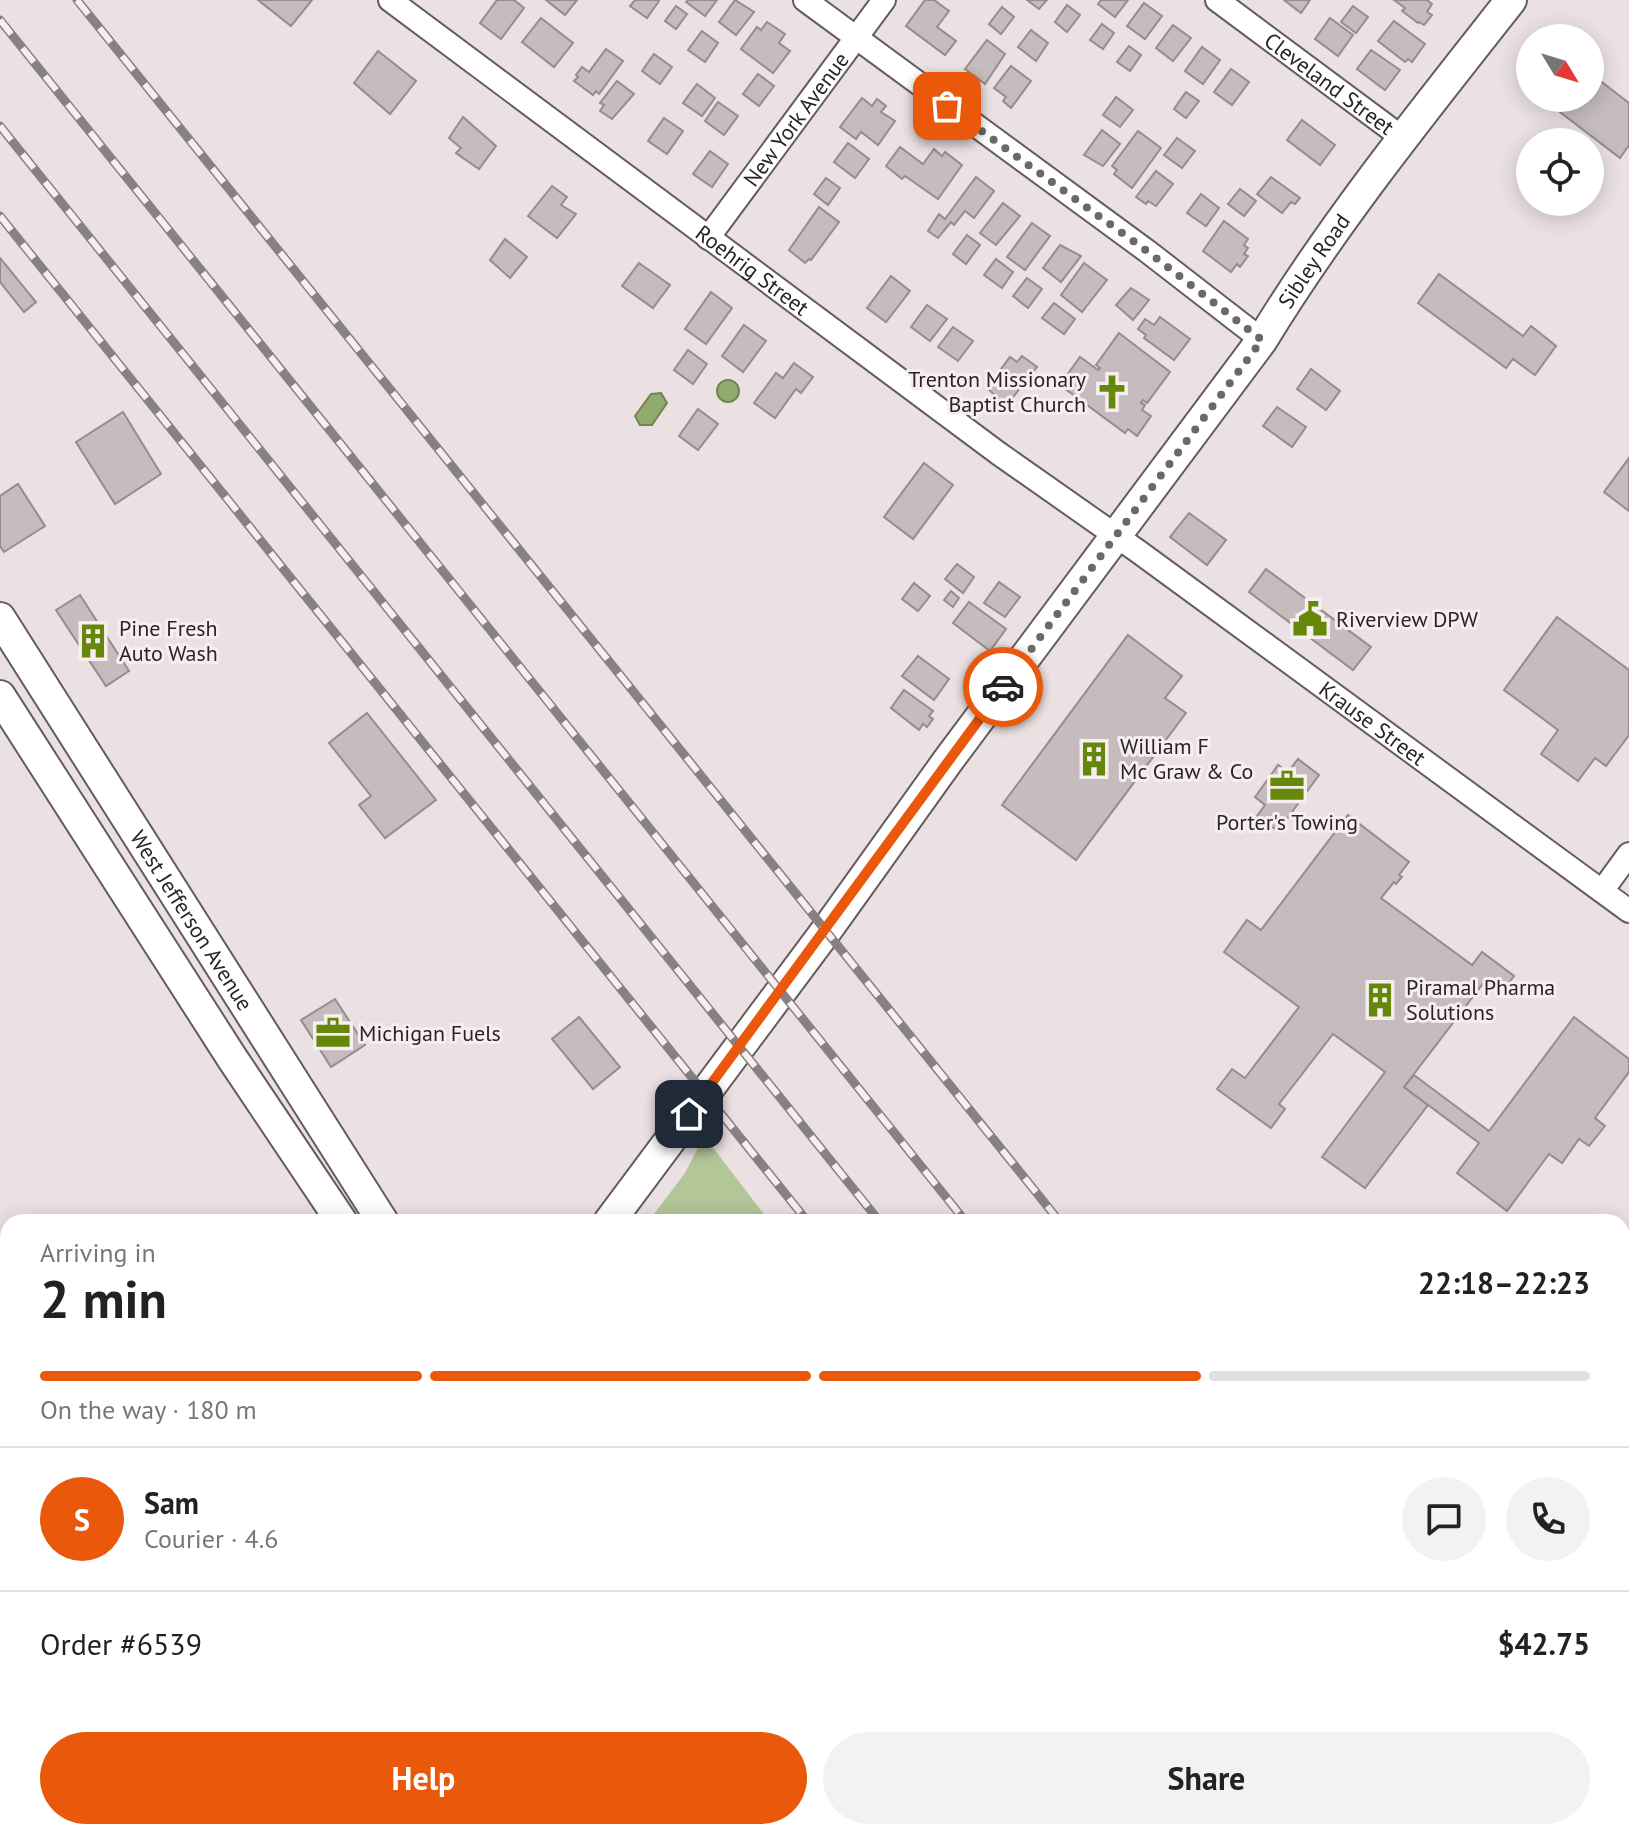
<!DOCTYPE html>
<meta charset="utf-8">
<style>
:root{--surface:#fff;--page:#f2f2f2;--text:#222;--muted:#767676;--line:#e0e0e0;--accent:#ea580c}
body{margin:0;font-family:"PT Sans",sans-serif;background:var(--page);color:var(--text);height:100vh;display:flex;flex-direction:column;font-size:30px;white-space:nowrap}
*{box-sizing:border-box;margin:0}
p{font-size:26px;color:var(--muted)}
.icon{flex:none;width:44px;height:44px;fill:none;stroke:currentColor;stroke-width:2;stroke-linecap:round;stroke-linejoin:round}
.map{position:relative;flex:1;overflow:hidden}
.sheet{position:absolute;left:0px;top:1214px;width:1630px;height:626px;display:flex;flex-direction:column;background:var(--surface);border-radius:24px 24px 0 0;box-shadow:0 4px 20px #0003}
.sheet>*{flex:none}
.needle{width:52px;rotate:128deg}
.tools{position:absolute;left:1516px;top:24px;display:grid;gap:16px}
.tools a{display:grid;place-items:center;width:88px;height:88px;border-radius:50%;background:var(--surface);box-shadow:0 4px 20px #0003;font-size:40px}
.pin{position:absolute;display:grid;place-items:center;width:68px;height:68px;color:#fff;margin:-34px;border-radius:16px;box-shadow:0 4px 12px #0006}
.courier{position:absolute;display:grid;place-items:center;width:80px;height:80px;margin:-40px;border:6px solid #ea580c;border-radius:50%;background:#fff;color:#222;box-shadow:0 2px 10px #0007}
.headline em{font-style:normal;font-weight:700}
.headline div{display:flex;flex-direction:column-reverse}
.headline{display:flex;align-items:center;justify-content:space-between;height:136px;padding:0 40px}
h1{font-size:52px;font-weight:700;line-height:60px}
.bar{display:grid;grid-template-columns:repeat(4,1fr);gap:12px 8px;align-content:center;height:96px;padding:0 40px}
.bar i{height:10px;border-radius:6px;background:var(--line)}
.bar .on{background:var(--accent)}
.bar p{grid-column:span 4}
.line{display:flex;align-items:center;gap:20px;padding:0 40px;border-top:2px solid var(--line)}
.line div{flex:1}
.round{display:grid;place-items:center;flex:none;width:84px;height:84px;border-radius:42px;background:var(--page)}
.cta{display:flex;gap:16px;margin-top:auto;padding:16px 40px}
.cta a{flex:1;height:92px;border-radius:48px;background:var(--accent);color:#fff;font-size:32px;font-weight:700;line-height:92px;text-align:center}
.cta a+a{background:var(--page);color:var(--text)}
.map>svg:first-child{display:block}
.green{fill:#b3c698}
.water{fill:#92ab6c;stroke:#728357;stroke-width:2}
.building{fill:#c6bcbe;stroke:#958c8d;stroke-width:2}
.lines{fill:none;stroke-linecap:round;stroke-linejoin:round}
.minor-casing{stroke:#645c5d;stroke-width:26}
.secondary-casing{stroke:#645c5d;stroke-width:34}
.minor{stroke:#fff;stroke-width:22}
.secondary{stroke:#fff;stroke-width:30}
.rail-casing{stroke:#888182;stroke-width:9}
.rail{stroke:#f8eef0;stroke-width:6;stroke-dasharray:18;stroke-linecap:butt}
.done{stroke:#6c6768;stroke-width:8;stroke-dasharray:0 14.4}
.route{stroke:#ea580c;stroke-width:10}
.labels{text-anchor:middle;stroke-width:6;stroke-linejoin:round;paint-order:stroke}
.street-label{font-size:22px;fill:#282526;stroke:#f8eef0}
.poi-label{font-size:22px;fill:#282526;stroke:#f8eef0;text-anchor:start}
</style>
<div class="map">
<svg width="1629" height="1839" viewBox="0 0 1629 1839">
<rect width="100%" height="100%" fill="#ebe1e2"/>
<!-- green -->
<g class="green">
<polygon points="704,1136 770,1222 648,1222 685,1173"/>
<polygon points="1185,1832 1259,1832 1265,1839 1191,1839"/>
</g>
<!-- water -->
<g class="water">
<circle cx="728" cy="391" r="11"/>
<polygon points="661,393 667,403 652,425 640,425 635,416 651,394"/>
</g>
<!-- building -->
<g class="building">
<polygon points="258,0 312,0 291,26"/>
<polygon points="497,0 514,0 524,8 501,39 480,23"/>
<polygon points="546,0 577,0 565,15"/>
<polygon points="635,0 659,0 659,1 647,18 630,6"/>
<polygon points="688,0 717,0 705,16 686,2"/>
<polygon points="735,0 754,12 736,35 719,22"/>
<polygon points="925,0 934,0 949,11 937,27 956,41 945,55 906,26"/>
<polygon points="1027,0 1047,0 1039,9"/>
<polygon points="1101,0 1128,0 1115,17 1098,4"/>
<polygon points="1284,0 1310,0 1301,13"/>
<polygon points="1394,0 1427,0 1432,4 1427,12 1432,15 1424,25 1419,22 1418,23 1402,11 1405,8"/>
<polygon points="1144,3 1162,16 1145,39 1127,26"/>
<polygon points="1067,5 1080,15 1067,32 1055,22"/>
<polygon points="676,6 687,14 676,29 665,21"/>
<polygon points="1353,6 1368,17 1356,33 1341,22"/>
<polygon points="1002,7 1014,17 1001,34 989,24"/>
<polygon points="541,18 573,43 554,67 522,42"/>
<polygon points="1330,18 1353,35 1338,56 1315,39"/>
<polygon points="1394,21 1425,44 1412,62 1408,59 1405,62 1378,41"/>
<polygon points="767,22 785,34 779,43 790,51 773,73 741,49 757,27 761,30"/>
<polygon points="1102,24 1114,33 1103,49 1090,40"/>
<polygon points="1173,25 1191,38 1173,61 1156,48"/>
<polygon points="1031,30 1048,43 1036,61 1018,47"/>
<polygon points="702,31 718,43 705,62 688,50"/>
<polygon points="987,40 1005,54 985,84 965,69"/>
<polygon points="1129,46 1141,55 1130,71 1117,62"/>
<polygon points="1202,47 1220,60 1203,84 1185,71"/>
<polygon points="606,49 623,61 599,94 596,91 593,95 574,81 578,77 576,75 582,67 589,72"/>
<polygon points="1371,50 1400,70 1385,90 1357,69"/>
<polygon points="378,51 416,81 390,114 354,83"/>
<polygon points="654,54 672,67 660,84 642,71"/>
<polygon points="1011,66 1031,81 1011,108 1003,101 1006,97 994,88"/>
<polygon points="1231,69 1249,82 1232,105 1214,92"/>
<polygon points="1590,73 1629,103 1629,145 1620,158 1556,109 1565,98 1590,98"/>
<polygon points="758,74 774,86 759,106 743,94"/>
<polygon points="617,81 634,94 612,119 600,111 604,105 600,103"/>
<polygon points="697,84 715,98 702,116 683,103"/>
<polygon points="1186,92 1199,101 1186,118 1174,109"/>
<polygon points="1116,97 1133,110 1120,127 1103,115"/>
<polygon points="862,98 872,106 877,99 886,106 881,112 895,121 878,145 861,132 856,139 840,127"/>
<polygon points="718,102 738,116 724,135 705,121"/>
<polygon points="463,117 496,146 479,169 456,153 461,148 449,138"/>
<polygon points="664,118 683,131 667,154 648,141"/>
<polygon points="1302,120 1335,145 1320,165 1287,140"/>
<polygon points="1102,130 1120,144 1103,166 1084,155"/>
<polygon points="1138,131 1161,148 1132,188 1114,174 1117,170 1112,166"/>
<polygon points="1177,138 1195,151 1182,168 1164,155"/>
<polygon points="848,143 869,159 855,178 834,162"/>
<polygon points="900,147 923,164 934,149 942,156 945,152 962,165 938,199 905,176 902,179 886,166"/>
<polygon points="710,151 728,164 712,187 693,174"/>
<polygon points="1156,171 1173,184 1156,206 1148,201 1146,204 1136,197"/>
<polygon points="976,177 994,191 974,218 965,211 954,225 951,222 938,238 928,231 939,214 945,219"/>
<polygon points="1271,177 1300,198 1295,204 1291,202 1282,213 1257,194"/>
<polygon points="826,178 840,188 828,205 814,194"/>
<polygon points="552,186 567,197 561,205 576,214 557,238 528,216"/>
<polygon points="1240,189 1256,201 1244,216 1228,204"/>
<polygon points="1201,194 1219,208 1206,226 1187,213"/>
<polygon points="1003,203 1020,216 996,245 980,233"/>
<polygon points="819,207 839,222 811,260 809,259 805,263 789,250"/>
<polygon points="1224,221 1248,239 1244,245 1248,248 1244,254 1248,256 1240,267 1237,264 1231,272 1203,251"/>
<polygon points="1032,223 1050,236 1025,270 1007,257"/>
<polygon points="967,235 980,245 966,264 953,254"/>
<polygon points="505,239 527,257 510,278 490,260"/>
<polygon points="1060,245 1081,256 1061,282 1043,268"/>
<polygon points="0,258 36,302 24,312 0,282"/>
<polygon points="996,259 1013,272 1002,288 984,275"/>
<polygon points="639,263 670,285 653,308 622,286"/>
<polygon points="1084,263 1107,280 1082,312 1061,295"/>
<polygon points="1439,274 1523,336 1531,326 1556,346 1535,375 1513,359 1506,368 1418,303"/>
<polygon points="891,276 910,291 886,322 867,308"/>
<polygon points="1027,278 1042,289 1028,308 1013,296"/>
<polygon points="1131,288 1149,300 1133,320 1116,305"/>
<polygon points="711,292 732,308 706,344 685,329"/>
<polygon points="1054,303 1075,319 1064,334 1042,318"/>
<polygon points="927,305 947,319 930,341 911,327"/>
<polygon points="1160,317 1190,339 1174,360 1144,338 1146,335 1138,329 1145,319 1154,325"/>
<polygon points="744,325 766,341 743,372 722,356"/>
<polygon points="953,327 973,341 958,361 938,347"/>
<polygon points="1119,333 1170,372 1147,403 1143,400 1141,403 1145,405 1142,410 1151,416 1137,436 1128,429 1125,433 1060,385 1080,357 1098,370 1100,368 1096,365"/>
<polygon points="688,350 707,364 693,384 674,370"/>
<polygon points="1022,356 1037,367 1006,406 987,388 1010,357 1017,362"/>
<polygon points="794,363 813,377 801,393 796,389 775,418 754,403 776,373 783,378"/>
<polygon points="1311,369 1340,391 1326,410 1297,389"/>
<polygon points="1277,407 1306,427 1292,447 1263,426"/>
<polygon points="698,409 718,424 698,450 679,436"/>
<polygon points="123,412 161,474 115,504 76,442"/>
<polygon points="1629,458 1629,511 1604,492"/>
<polygon points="924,463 953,485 913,539 884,517"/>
<polygon points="18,484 45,526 4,552 0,546 0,496"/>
<polygon points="1189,513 1226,540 1207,565 1170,537"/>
<polygon points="957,564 974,577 963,593 945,579"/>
<polygon points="1266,569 1371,647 1353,670 1249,592"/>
<polygon points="999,582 1020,597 1005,617 984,603"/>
<polygon points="914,583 930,596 918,611 902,599"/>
<polygon points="951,591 959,598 953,607 944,600"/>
<polygon points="80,595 129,671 106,686 56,610"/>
<polygon points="969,602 1006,629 990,651 953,623"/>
<polygon points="1557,617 1629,670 1629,735 1606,766 1595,758 1578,781 1541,754 1558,730 1504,690"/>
<polygon points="1128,635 1182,676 1165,698 1186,713 1076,860 1002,805"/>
<polygon points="918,656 949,679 934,700 902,676"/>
<polygon points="904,690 933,711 929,716 933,719 927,727 923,724 919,730 891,708"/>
<polygon points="367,713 436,800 385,838 359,805 371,796 329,743"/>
<polygon points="1298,759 1319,775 1278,831 1257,816 1265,805 1255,797 1278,765 1288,772"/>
<polygon points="1348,815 1409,862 1399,875 1402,877 1396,884 1394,882 1381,898 1472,965 1482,952 1514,976 1501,993 1485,981 1404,1087 1428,1105 1365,1188 1322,1157 1385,1072 1333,1034 1279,1104 1285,1109 1271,1128 1217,1089 1232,1069 1245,1078 1299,1007 1224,952 1247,920 1261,930"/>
<polygon points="335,999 365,1045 331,1067 301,1020"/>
<polygon points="579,1017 620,1067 593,1089 552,1039"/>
<polygon points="1574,1017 1629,1059 1629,1072 1595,1118 1605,1126 1589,1146 1579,1139 1562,1163 1549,1154 1507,1211 1457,1173 1479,1143 1404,1087 1414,1075 1489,1131"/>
<polygon points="894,1832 937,1832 928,1839 893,1839 890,1836"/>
<polygon points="1091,1832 1118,1832 1111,1839 1083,1839"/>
</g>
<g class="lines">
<!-- minor casing -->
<g class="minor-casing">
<g id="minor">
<path id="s1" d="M390,0L998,453L1139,552L1629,911"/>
<polyline points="805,0 1147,251 1262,340"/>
<path id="s2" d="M1217,0L1404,139"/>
<path id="s3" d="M708,238L884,0"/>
<polyline points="1602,891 1629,854"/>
<polyline points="1160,1832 1166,1839"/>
<polyline points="961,1839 969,1832"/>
</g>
</g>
<!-- secondary casing -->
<g class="secondary-casing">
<g id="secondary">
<path id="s4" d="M0,618L383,1222"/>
<polyline points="0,696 232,1058 342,1222"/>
<path id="s5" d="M609,1222L826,931L947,762L1262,340C1333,223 1426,108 1511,0"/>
<polyline points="818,1832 824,1839"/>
</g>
</g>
<!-- minor -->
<use href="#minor" class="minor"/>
<!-- secondary -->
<use href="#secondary" class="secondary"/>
<!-- rail casing -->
<g class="rail-casing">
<g id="rail">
<polyline points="77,0 1060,1222"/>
<polyline points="0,20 966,1222"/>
<polyline points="0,126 880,1222"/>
<polyline points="0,216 808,1222"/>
<polyline points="1297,1832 1302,1839"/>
<polyline points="1369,1832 1375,1839"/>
<polyline points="1455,1832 1461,1839"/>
<polyline points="1549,1832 1555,1839"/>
</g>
</g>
<!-- rail -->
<use href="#rail" class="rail"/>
</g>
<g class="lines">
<!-- done -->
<polyline class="done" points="947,106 1147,251 1262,340 1003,687"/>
<!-- route -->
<polyline class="route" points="689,1114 1003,687"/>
</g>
<!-- icons -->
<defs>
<g id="church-bare" transform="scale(2.76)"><path d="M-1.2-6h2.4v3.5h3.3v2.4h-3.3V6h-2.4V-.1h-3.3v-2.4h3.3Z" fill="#65880a" stroke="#f8eef0" stroke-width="2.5" paint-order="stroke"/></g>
<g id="civic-bare" transform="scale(2.76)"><path d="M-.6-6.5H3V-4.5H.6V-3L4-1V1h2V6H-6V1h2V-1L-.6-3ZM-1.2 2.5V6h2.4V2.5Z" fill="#65880a" stroke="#f8eef0" stroke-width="2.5" paint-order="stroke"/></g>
<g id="building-bare" transform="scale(2.76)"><path d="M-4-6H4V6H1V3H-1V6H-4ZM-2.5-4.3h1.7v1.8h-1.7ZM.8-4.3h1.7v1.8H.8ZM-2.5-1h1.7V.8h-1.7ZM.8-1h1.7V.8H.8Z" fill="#65880a" stroke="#f8eef0" stroke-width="2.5" paint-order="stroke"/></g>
<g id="office-bare" transform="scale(2.76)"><path d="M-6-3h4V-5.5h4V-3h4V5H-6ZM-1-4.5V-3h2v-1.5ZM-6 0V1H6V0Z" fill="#65880a" stroke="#f8eef0" stroke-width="2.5" paint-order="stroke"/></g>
</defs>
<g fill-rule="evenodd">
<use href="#church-bare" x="1112" y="392"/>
<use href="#civic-bare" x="1310" y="619"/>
<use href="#building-bare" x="93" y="641"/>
<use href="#building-bare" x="1094" y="759"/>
<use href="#office-bare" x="1287" y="786"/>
<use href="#building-bare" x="1380" y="1000"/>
<use href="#office-bare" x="333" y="1033"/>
</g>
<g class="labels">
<!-- street labels -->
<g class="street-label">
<text dy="8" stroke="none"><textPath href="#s2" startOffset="140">Cleveland Street</textPath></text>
<text dy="8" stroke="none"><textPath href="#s3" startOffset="148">New York Avenue</textPath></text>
<text dy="8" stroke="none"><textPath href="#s5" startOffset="1192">Sibley Road</textPath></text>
<text dy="8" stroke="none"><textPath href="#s1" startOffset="452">Roehrig Street</textPath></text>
<text dy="8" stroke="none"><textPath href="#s1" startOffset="1220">Krause Street</textPath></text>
<text dy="8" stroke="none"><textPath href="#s4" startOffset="358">West Jefferson Avenue</textPath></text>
</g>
<!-- poi labels -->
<g class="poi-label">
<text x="1086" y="387" text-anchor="end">Trenton Missionary<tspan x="1086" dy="25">Baptist Church</tspan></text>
<text x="1336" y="627">Riverview DPW</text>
<text x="119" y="636">Pine Fresh<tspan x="119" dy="25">Auto Wash</tspan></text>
<text x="1120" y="754">William F<tspan x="1120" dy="25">Mc Graw &amp; Co</tspan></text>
<text x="1287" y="830" text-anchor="middle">Porter's Towing</text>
<text x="1406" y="995">Piramal Pharma<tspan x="1406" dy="25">Solutions</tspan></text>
<text x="359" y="1041">Michigan Fuels</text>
</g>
</g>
</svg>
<div class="tools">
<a><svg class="needle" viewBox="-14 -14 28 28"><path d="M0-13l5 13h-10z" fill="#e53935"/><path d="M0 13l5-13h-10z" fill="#767676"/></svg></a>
<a><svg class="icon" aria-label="locate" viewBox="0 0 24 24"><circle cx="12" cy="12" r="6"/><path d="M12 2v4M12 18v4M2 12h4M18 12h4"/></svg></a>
</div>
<div class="pin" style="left:947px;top:106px;background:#ea580c"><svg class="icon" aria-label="bag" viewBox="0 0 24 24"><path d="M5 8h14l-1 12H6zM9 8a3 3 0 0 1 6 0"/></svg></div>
<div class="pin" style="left:689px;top:1114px;background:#1f2937"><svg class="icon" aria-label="home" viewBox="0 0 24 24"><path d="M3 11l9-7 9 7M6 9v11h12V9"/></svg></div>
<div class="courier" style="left:1003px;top:687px"><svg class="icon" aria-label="car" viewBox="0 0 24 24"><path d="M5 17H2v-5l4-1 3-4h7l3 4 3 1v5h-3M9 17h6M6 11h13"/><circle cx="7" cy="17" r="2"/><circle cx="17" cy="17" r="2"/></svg></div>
<section class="sheet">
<div class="headline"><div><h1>2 min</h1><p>Arriving in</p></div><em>22:18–22:23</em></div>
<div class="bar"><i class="on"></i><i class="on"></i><i class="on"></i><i></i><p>On the way · 180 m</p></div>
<div class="line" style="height:144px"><b class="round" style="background:var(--accent);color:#fff">S</b><div><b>Sam</b><p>Courier · 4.6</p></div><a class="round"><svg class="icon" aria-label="chat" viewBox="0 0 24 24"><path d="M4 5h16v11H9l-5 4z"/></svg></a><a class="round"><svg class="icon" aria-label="phone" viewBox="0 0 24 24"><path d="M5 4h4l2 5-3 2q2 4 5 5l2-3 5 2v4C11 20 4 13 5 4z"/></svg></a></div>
<div class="line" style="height:104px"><div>Order #6539</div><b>$42.75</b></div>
<div class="cta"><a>Help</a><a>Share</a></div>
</section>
</div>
